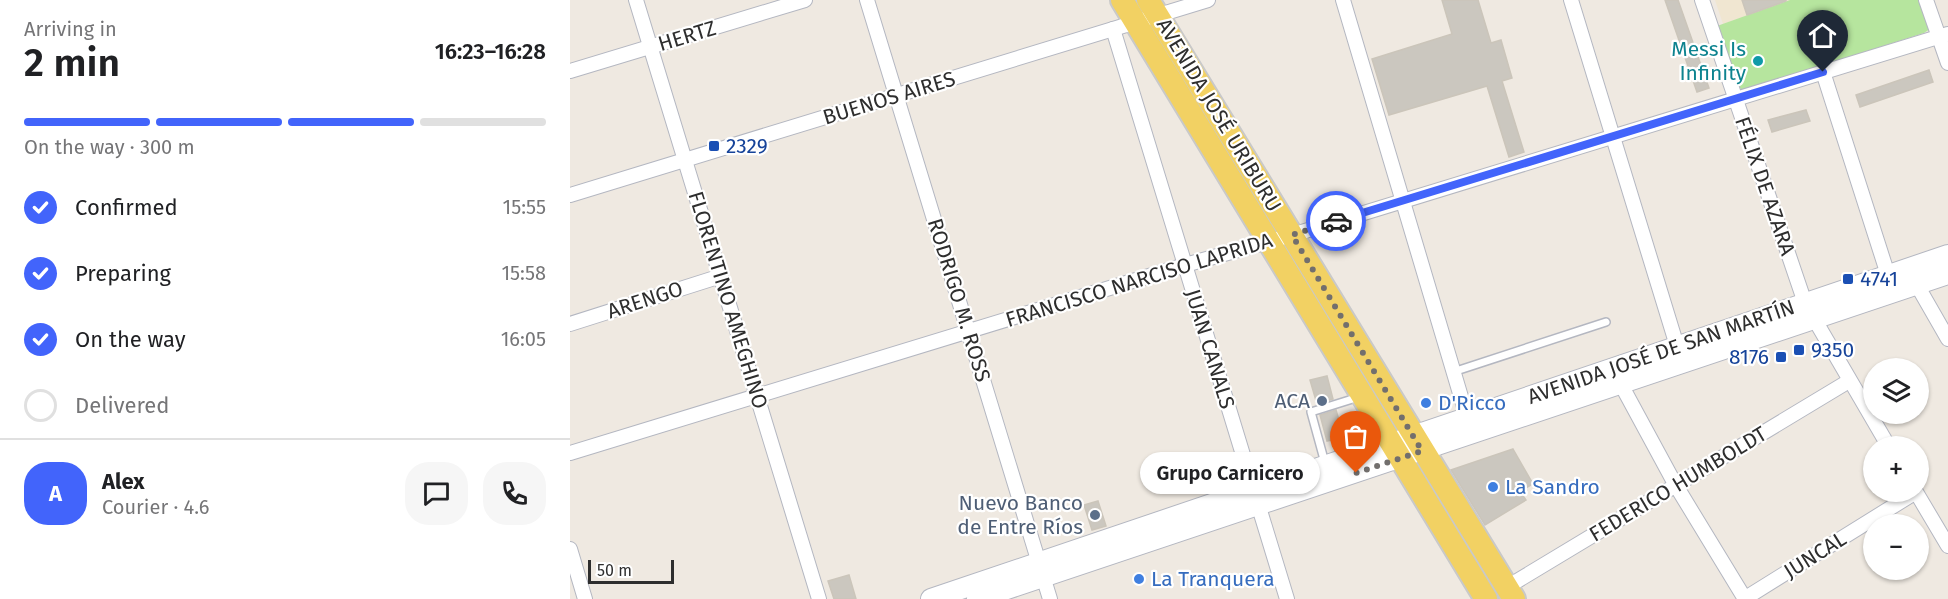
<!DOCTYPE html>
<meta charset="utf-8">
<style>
:root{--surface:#fff;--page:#f6f6f6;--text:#202124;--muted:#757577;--line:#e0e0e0;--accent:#4264fb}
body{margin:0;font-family:"Fira Sans",sans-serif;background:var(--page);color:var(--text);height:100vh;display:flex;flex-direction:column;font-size:22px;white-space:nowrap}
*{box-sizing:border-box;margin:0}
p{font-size:20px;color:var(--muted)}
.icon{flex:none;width:33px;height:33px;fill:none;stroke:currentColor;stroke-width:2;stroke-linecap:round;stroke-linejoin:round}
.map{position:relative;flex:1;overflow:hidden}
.drawer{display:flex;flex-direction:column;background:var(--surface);width:570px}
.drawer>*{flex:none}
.controls{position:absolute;left:1293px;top:358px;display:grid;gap:12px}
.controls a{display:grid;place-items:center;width:66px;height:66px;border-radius:50%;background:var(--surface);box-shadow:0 2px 4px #0004;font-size:30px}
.scale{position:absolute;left:18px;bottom:15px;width:86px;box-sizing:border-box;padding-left:6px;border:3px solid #2e2e2e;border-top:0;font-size:16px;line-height:21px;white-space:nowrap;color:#2e2e2e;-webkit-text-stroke:4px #fff;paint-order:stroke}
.pin{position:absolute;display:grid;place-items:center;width:51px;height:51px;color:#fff;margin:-62px -26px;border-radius:50% 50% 50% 0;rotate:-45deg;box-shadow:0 0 6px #0007}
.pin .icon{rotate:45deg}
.courier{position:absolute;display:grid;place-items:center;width:60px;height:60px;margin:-30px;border:4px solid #4264fb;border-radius:50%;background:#fff;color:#222;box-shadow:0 2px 8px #0007}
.bubble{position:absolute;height:42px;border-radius:21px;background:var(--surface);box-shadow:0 2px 4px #0004;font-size:20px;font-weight:600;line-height:42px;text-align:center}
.overview em{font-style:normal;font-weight:600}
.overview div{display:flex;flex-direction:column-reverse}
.overview{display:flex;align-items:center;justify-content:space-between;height:102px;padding:0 24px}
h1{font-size:39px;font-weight:600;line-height:45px}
.bar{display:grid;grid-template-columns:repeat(4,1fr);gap:9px 6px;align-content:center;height:72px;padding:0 24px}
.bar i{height:8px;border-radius:4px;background:var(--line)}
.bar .selected{background:var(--accent)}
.bar p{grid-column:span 4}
.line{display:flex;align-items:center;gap:15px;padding:0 24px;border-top:2px solid var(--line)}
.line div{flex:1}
.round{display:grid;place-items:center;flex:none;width:63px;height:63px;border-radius:24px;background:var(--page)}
ol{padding:0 24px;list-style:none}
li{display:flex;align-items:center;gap:18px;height:66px}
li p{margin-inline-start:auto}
li .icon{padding:6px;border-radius:50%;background:var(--accent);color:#fff;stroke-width:4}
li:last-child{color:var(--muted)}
li i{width:33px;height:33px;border:3px solid var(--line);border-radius:50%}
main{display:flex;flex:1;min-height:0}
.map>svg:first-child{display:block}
.education{fill:#f0e6d1}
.green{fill:#b6e59e}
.building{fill:#cbc7bf;stroke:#cbc5ba;stroke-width:1.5}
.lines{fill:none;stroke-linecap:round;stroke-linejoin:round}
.lane-casing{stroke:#b4b7c1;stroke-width:10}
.street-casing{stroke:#b4b7c1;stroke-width:16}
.secondary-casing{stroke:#b4b7c1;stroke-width:22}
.primary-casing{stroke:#c9c9c9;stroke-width:26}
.lane{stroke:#fff;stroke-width:7}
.street{stroke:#fff;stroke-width:14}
.secondary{stroke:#fff;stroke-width:20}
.primary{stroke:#f2d163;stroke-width:22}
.done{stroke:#726f6d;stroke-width:6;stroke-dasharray:0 10.8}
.route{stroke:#4264fb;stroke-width:8}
.culture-dot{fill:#0f9aa8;stroke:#fff;stroke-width:2}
.transit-dot{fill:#1a4fb4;stroke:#fff;stroke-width:2}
.service-dot{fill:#5c6f8a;stroke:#fff;stroke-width:2}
.shop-dot{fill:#3f7fe0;stroke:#fff;stroke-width:2}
.labels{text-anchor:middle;stroke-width:4.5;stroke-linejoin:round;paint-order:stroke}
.street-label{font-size:21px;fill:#2e2e2e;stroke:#fff}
.culture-label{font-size:21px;fill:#0d838f;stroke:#fff;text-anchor:end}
.transit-label{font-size:21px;fill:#164399;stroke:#fff;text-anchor:start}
.service-label{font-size:21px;fill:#4e5e75;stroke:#fff;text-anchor:end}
.shop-label{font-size:21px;fill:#366cbe;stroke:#fff;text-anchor:start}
</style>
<main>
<section class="drawer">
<div class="overview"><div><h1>2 min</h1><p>Arriving in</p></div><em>16:23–16:28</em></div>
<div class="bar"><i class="selected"></i><i class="selected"></i><i class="selected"></i><i></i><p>On the way · 300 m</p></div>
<ol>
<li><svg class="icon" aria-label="check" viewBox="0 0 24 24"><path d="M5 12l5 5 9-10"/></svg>Confirmed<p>15:55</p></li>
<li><svg class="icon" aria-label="check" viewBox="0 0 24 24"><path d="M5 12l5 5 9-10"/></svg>Preparing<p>15:58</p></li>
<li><svg class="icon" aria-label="check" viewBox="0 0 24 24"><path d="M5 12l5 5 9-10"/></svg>On the way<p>16:05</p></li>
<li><i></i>Delivered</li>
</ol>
<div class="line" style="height:108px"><b class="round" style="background:var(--accent);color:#fff">A</b><div><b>Alex</b><p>Courier · 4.6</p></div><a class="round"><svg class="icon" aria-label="chat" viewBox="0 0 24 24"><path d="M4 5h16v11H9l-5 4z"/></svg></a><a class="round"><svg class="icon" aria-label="phone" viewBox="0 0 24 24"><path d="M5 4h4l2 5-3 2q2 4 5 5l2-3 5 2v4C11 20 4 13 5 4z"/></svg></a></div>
</section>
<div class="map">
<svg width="1378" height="599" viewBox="0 0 1378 599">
<rect width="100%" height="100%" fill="#efe9e1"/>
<!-- education -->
<polygon class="education" points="1145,0 1220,0 1153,24"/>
<!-- green -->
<polygon class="green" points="1220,0 1352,0 1360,29 1354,33 1178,89 1172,90 1168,86 1147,26"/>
<!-- building -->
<g class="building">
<polygon points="872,0 908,0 921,43 931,40 942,78 932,81 954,152 939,157 917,86 819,115 802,59 882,34"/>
<polygon points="1095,0 1108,0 1139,88 1127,92"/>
<polygon points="1172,0 1216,0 1216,1 1177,15"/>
<polygon points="1359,70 1363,82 1290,107 1286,95"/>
<polygon points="1236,110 1240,121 1202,132 1198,120"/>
<polygon points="757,376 763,399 747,404 740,380"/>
<polygon points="766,410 774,437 757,441 750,415"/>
<polygon points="943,449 963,484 950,491 956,500 915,525 881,470"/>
<polygon points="528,501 536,526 522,530 514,505"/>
<polygon points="279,575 286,599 264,599 258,581"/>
</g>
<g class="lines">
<!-- lane casing -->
<g class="lane-casing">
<g id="lane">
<polyline points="883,372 1036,322"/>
<polyline points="755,463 741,412 789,397"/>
</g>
</g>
<!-- street casing -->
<g class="street-casing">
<g id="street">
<polyline points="66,0 249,599"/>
<polyline points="297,0 480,599"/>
<polyline points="773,0 897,417"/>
<polyline points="1001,0 1107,346"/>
<polyline points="1132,0 1235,303 1319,447"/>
<polyline points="1356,0 1378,63"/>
<polyline points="543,29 717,599"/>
<polyline points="0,71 235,0"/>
<polyline points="1253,72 1318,275"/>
<polyline points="0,195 638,0"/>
<polyline points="1344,278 1347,285 1378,339"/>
<polyline points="0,324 151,276"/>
<polyline points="1047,377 1105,484 1175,599"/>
<polyline points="0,453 615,265 722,235 1378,34"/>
<polyline points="0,549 15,599"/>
<polyline points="937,587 1279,381"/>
<polyline points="1174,599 1346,492 1378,546"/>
</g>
</g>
<!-- secondary casing -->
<g class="secondary-casing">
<g id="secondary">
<polyline points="361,599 1378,255"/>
<polyline points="407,599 1378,274"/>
</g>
</g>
<!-- primary casing -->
<g class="primary-casing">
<g id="primary">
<polyline points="552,0 916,599"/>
<polyline points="578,0 944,599"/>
</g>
</g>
<!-- lane -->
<use href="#lane" class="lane"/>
<!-- street -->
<use href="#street" class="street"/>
<!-- secondary -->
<use href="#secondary" class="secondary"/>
<!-- primary -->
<use href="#primary" class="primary"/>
</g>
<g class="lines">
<!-- done -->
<polyline class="done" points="766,221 722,235 852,451 786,473"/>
<!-- route -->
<polyline class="route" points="766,221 1253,72"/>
</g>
<!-- markers -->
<circle class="culture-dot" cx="1188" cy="61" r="6"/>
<g class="transit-dot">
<rect x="138" y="140" width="12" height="12" rx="3"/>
<rect x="1272" y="273" width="12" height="12" rx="3"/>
<rect x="1223" y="344" width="12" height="12" rx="3"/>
<rect x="1205" y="351" width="12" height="12" rx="3"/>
</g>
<g class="service-dot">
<circle cx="752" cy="401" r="6"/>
<circle cx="525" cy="515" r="6"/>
</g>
<g class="shop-dot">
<circle cx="856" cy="403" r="6"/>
<circle cx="923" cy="487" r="6"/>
<circle cx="569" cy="579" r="6"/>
</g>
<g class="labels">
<!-- street labels -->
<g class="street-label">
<text transform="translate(117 36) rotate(-17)" y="7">HERTZ</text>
<text transform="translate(319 98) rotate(-17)" y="7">BUENOS AIRES</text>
<text transform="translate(649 115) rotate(59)" y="7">AVENIDA JOSÉ URIBURU</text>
<text transform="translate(1195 186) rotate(71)" y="7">FÉLIX DE AZARA</text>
<text transform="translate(569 280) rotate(-17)" y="7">FRANCISCO NARCISO LAPRIDA</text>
<text transform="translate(75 300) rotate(-18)" y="7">ARENGO</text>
<text transform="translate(158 300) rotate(73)" y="7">FLORENTINO AMEGHINO</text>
<text transform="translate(389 300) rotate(73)" y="7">RODRIGO M. ROSS</text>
<text transform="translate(640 349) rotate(73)" y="7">JUAN CANALS</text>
<text transform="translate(1091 352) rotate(-19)" y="7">AVENIDA JOSÉ DE SAN MARTÍN</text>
<text transform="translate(1108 484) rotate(-31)" y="7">FEDERICO HUMBOLDT</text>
<text transform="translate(1245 555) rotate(-32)" y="7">JUNCAL</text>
</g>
<!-- culture labels -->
<g class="culture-label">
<text x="1176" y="56">Messi Is<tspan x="1176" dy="24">Infinity</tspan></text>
</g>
<!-- transit labels -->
<g class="transit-label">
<text x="156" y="153">2329</text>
<text x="1290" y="286">4741</text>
<text x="1241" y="357">9350</text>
<text x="1199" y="364" text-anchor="end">8176</text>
</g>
<!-- service labels -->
<g class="service-label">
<text x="740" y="408">ACA</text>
<text x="513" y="510">Nuevo Banco<tspan x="513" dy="24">de Entre Ríos</tspan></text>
</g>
<!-- shop labels -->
<g class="shop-label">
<text x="868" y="410">D'Ricco</text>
<text x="935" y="494">La Sandro</text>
<text x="581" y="586">La Tranquera</text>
</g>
</g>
</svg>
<div class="controls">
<a><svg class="icon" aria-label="layers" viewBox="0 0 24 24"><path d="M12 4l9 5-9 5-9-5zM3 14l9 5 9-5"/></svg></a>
<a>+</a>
<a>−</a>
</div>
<div class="scale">50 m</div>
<div class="pin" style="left:786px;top:473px;background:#ea580c"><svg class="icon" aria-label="bag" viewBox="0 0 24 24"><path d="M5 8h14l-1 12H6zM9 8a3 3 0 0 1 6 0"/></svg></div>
<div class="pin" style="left:1253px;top:72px;background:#1f2937"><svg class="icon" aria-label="home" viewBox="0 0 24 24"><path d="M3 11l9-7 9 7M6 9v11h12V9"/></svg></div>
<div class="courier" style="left:766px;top:221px"><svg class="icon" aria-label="car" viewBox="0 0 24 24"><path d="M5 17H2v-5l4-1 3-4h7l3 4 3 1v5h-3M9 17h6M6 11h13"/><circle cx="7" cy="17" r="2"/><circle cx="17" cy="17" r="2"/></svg></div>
<div class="bubble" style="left:570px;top:452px;width:180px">Grupo Carnicero</div>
</div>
</main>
